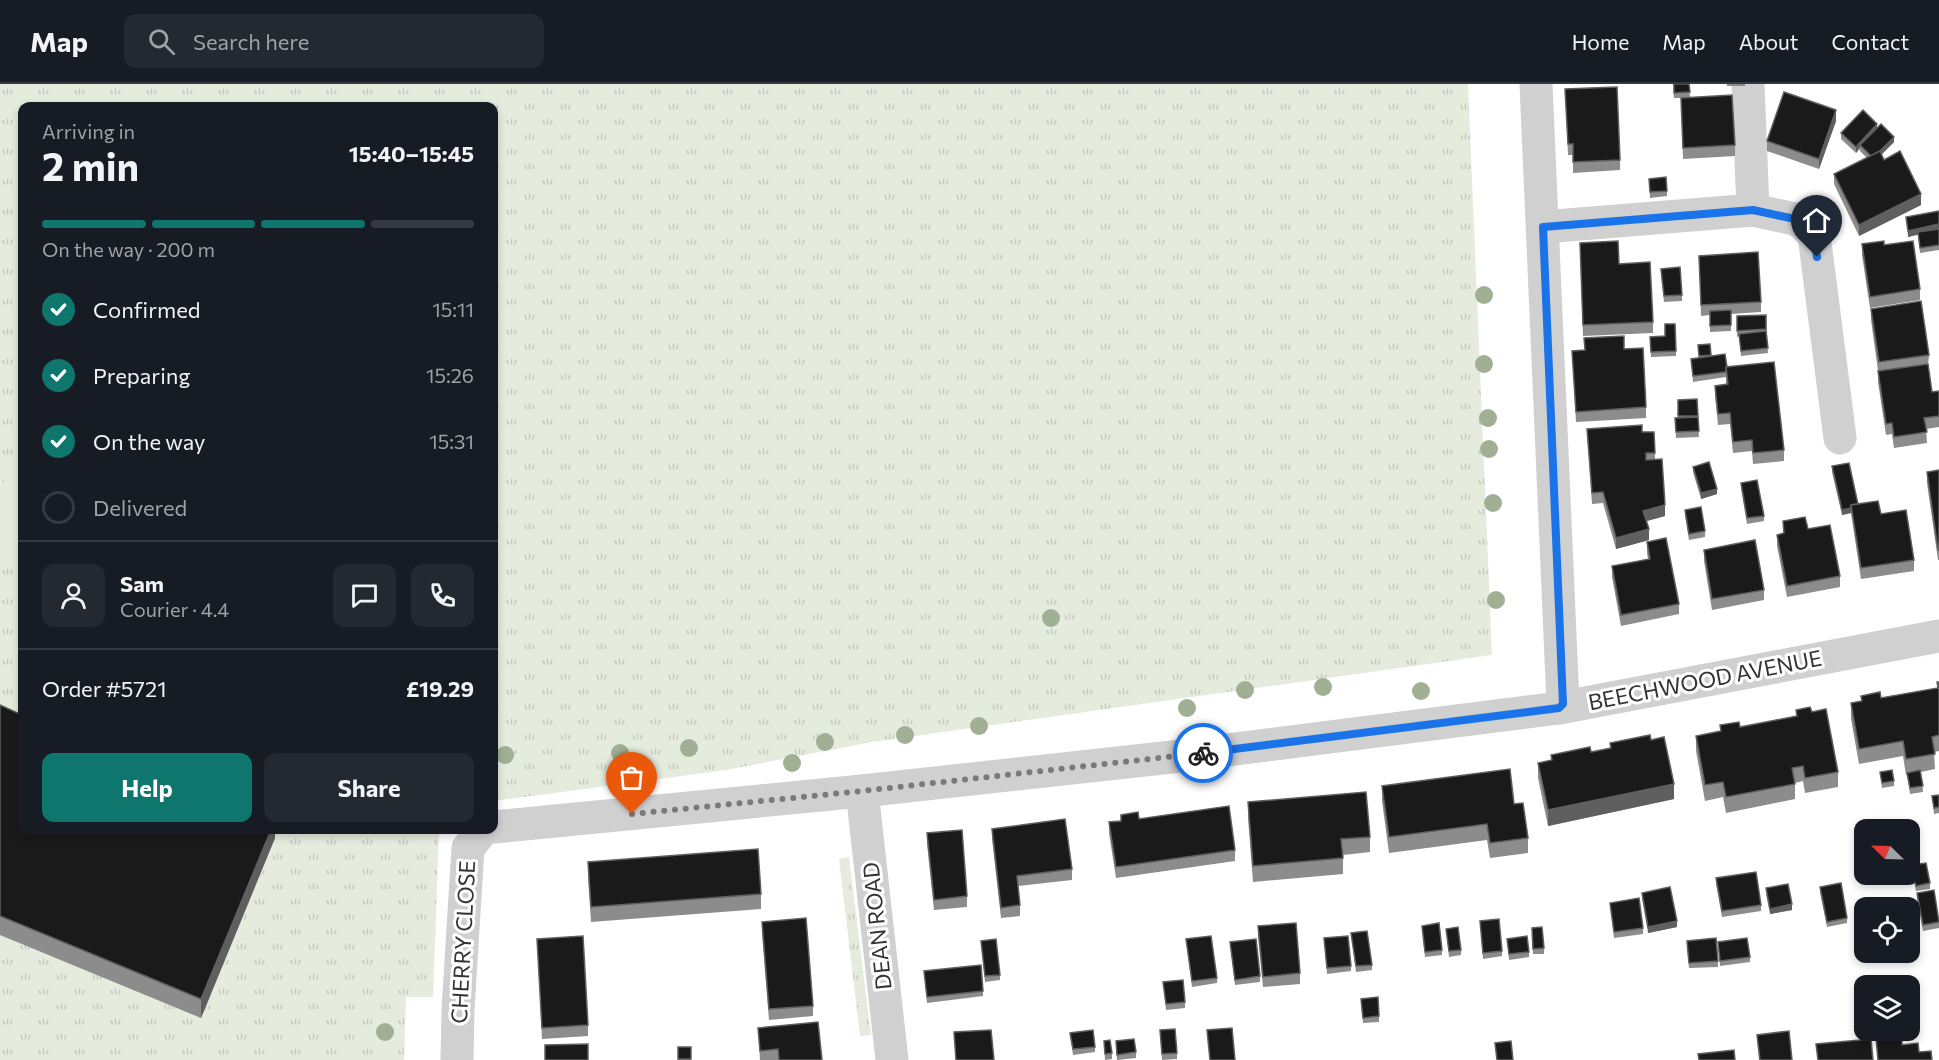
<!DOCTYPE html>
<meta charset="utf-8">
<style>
:root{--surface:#171b24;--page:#242831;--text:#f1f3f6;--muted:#9ea1a6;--line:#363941;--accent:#0f766e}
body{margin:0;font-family:Commissioner,sans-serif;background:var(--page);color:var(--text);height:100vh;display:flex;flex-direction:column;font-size:22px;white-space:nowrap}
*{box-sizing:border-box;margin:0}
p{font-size:20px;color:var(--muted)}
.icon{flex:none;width:33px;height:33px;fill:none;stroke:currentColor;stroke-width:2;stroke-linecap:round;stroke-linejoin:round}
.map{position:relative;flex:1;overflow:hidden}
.details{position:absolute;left:18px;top:18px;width:480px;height:732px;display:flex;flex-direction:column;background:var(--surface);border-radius:12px;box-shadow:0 3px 9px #0003}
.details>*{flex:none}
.needle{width:39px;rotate:293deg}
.buttons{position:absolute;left:1854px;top:735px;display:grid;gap:12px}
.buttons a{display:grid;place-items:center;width:66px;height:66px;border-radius:12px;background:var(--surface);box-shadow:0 3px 9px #0003;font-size:30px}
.pin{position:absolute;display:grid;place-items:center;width:51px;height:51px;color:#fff;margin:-62px -26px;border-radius:50% 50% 50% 0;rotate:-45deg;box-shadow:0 0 6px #0007}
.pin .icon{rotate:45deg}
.courier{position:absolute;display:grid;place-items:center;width:60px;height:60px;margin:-30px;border:4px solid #1a73e8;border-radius:50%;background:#fff;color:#222;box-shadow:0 2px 8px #0007}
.head em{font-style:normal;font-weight:700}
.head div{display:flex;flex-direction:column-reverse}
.head{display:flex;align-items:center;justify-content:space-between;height:102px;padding:0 24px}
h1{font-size:39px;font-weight:700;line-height:45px}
.bar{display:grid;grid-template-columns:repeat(4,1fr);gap:9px 6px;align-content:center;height:72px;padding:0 24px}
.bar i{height:8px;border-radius:4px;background:var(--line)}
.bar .active{background:var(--accent)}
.bar p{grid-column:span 4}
.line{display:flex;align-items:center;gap:15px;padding:0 24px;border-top:2px solid var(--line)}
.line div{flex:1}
.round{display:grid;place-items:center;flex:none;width:63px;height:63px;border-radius:12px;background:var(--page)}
ol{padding:0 24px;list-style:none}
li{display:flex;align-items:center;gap:18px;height:66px}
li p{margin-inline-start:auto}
li .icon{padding:6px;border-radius:50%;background:var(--accent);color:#fff;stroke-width:4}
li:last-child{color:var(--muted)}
li i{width:33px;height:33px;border:3px solid var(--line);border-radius:50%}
.button{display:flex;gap:12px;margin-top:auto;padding:12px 24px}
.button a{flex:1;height:69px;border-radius:12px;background:var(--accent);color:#fff;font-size:24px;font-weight:700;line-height:69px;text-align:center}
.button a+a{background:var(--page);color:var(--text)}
header{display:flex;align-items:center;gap:36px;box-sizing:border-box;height:84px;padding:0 30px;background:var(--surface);border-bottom:2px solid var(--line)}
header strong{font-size:28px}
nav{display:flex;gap:33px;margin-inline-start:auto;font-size:21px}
.search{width:420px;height:54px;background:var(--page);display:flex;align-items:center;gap:15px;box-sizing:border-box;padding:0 21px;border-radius:12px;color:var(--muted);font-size:22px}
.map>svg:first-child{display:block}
.grass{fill:url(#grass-tufts)}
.pitch{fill:#e5ecde}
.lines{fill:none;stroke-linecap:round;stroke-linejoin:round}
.minor{stroke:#d0d0d0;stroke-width:33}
.tree{fill:#a1b095}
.wall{fill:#8c8c8c}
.shaded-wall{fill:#5f5f5f}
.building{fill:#1a1a1a;stroke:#5f5f5f;stroke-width:1.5}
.done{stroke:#7a7a7a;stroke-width:6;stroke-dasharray:0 10.8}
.route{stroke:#1a73e8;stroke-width:8}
.labels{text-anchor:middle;stroke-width:6;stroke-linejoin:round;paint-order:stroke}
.street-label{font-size:22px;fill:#333;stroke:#fff}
</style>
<header>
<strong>Map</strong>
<div class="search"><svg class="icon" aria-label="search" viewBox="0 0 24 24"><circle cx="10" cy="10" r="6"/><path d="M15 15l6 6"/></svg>Search here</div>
<nav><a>Home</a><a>Map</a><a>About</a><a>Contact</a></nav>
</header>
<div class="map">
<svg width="1939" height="976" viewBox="0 0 1939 976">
<defs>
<pattern id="grass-tufts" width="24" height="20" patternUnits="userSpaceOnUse" patternTransform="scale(1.5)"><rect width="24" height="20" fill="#e5ecde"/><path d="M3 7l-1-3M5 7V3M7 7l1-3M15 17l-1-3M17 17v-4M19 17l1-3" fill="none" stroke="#c5cbbf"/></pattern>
</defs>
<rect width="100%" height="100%" fill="#fff"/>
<!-- grass -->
<g class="grass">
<polygon points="0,0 1468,0 1492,571 872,658 726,686 494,717 494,22 22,22 22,746 439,746 433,913 406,913 404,976 0,976"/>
<polygon points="849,773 871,951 860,952 839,775"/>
</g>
<!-- pitch -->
<polygon class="pitch" points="22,364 22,484 0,472 0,405"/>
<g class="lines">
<!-- minor -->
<g class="minor">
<polyline points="1536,0 1563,620 1559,624"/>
<polyline points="1748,0 1753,126"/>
<polyline points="1543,143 1753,126 1795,135 1803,140 1814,151 1840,354"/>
<polyline points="862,707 892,976"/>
<polyline points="494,743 862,707 1172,673 1559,624 1939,552"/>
<polyline points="457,976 458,925 468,764 483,746"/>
</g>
</g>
<!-- trees -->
<g class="tree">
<circle cx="1484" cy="211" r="9"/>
<circle cx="1484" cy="280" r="9"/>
<circle cx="1488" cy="334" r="9"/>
<circle cx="1489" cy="365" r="9"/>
<circle cx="1493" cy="419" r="9"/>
<circle cx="1496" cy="516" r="9"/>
<circle cx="1051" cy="534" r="9"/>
<circle cx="1323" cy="603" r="9"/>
<circle cx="1245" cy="606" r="9"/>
<circle cx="1421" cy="607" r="9"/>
<circle cx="1187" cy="624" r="9"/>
<circle cx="979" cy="642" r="9"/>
<circle cx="905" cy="651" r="9"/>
<circle cx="825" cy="658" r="9"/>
<circle cx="689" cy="664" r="9"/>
<circle cx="620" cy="669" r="9"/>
<circle cx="505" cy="671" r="9"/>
<circle cx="792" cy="679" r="9"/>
<circle cx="385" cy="948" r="9"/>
</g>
<!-- wall -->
<g class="wall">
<polygon points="1673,0 1689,0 1690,13 1735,61 1735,72 1683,75 1681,14 1674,14"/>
<rect x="1727" y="0" width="18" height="2"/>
<polygon points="1565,5 1620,76 1620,86 1573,89 1573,71 1568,71"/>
<polygon points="1836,37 1819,85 1767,67 1767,57"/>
<polygon points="1877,44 1894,58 1881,71 1884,76 1921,121 1859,152 1834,100 1834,90 1867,74 1860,67 1860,64 1856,69 1841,55 1841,49"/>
<polygon points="1649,95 1667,107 1667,112 1650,114"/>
<polygon points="1939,127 1939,166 1920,169 1918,150 1908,153 1906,133"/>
<polygon points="1580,159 1619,180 1653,238 1653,249 1583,252"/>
<polygon points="1862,160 1884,161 1920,205 1920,216 1870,224 1862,171"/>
<polygon points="1699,172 1761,218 1761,228 1731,230 1731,247 1710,248 1710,231 1701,232"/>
<polygon points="1661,190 1682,211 1682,217 1664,218"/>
<polygon points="1871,225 1929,271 1928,282 1932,308 1939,307 1939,343 1926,345 1927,359 1894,364 1892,350 1886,351 1878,298 1878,287 1871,236"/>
<polygon points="1766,231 1768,269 1741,272 1739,252 1737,253 1737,232"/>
<polygon points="1665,252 1676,267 1676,272 1651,273 1650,253"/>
<polygon points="1710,260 1711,272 1727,283 1784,366 1784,377 1753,380 1752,367 1733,369 1730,340 1718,341 1715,312 1715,302 1726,300 1726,293 1693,298 1691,275 1699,274 1698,261"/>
<polygon points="1624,265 1646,323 1646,334 1576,338 1572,267"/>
<polygon points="1697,315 1699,353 1676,354 1675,334 1678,334 1678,316"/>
<polygon points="1587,345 1642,348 1655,369 1655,375 1665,432 1647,437 1649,456 1616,465 1603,419 1592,420"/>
<polygon points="1832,382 1858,420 1881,430 1914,476 1914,487 1861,495 1851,429 1842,431 1832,388"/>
<polygon points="1693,383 1717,410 1701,415 1693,388"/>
<polygon points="1939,386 1939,476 1938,476 1927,399 1927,388"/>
<polygon points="1741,399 1764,432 1764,437 1747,440 1741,404"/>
<polygon points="1685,426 1705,447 1705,453 1689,456 1685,431"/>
<polygon points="1783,437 1808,445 1840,492 1840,503 1787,513 1777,462 1777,451 1783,450"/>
<polygon points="1647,458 1679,520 1679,530 1621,542 1612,493 1612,482 1648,475 1647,469"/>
<polygon points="1704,466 1764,506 1764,516 1712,526 1704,477"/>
<polygon points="1937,598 1939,598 1939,667 1934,668 1935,685 1921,688 1923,708 1910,710 1907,690 1906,691 1903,672 1859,680 1851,635 1851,619 1861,617 1861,612 1881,614 1937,604"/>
<polygon points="0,621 275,746 275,754 201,934 0,851"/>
<polygon points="1796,626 1812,628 1838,688 1838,703 1805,709 1803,697 1795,699 1795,715 1726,729 1723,713 1705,717 1696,667 1696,652 1720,647 1720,641 1740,643 1796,632"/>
<polygon points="1651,656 1674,715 1548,742 1538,694 1538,679 1551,676 1551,671 1591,668 1610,664 1610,659"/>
<polygon points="1880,688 1894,697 1894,702 1882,704"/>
<polygon points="1382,702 1514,720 1528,754 1528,769 1490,774 1487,756 1389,769 1382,717"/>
<polygon points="1939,711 1939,729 1934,730 1932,712"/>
<polygon points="1248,718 1370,753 1370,768 1343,771 1343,790 1253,798 1248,734"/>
<polygon points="1109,738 1235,766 1235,777 1116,794 1109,749"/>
<polygon points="992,745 1072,785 1072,796 1018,802 1020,821 1020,832 1001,834 992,755"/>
<polygon points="927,749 967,812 967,823 934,826 927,760"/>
<polygon points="588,778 761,810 761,825 591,838 588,793"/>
<polygon points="1912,781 1930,799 1930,805 1916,807 1912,787"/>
<polygon points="1716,794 1761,821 1761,827 1722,833 1716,800"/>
<polygon points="1820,803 1847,834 1847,839 1827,843 1820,808"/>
<polygon points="1766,804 1792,826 1770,830 1766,810"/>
<polygon points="1642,809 1677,843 1648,849 1642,814"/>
<polygon points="1917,809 1939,836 1939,844 1923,847 1917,815"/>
<polygon points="1610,819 1643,844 1643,850 1614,854"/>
<polygon points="1480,837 1502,867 1502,872 1483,875"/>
<polygon points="762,838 813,922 813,932 769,936 762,849"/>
<polygon points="1258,842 1300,889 1300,900 1263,903 1258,853"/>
<polygon points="1422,842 1442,866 1442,871 1425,873"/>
<polygon points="1446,845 1461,866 1461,871 1449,873"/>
<polygon points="1351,849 1372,881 1372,886 1356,888"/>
<polygon points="1532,849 1544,864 1544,870 1533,870"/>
<polygon points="1324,854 1351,882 1351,887 1327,890"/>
<polygon points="537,855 588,941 588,952 542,955"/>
<polygon points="1186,855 1217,894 1217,899 1192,903"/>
<polygon points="1507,855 1529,868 1529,873 1509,876"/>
<polygon points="981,857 1000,891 1000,896 985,898"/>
<polygon points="1230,858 1260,892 1260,898 1235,901"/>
<polygon points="1718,858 1750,873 1750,878 1720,882"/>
<polygon points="1687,862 1718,877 1718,883 1689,884"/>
<polygon points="924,887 983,907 983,912 927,919"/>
<polygon points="1163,898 1185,918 1185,924 1166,926"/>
<polygon points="1361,920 1379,932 1379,938 1363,939"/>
<polygon points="758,944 822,976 760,976"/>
<polygon points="1160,946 1177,969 1177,975 1162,976"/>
<polygon points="1070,949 1095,963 1095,968 1073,971"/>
<polygon points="1757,951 1792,976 1759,976"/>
<polygon points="1104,957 1112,969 1112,975 1105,976"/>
<polygon points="1116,957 1136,968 1136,974 1117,976"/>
<rect x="678" y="963" width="13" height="13"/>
</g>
<!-- shaded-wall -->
<g class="shaded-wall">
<polygon points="1836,26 1836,37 1819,85 1819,75"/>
<polygon points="1877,40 1877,46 1860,61 1860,64 1856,69 1856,63"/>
<polygon points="1894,53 1894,58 1873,79 1873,74"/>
<polygon points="1921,110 1921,121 1859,152 1859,141"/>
<polygon points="1939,140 1939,146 1908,153 1908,147"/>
<polygon points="1717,405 1717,410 1701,415 1701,409"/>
<polygon points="1665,421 1665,432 1643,438 1643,427"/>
<polygon points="1851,424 1851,429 1842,431 1842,426"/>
<polygon points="1649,445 1649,456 1616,465 1616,454"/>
<polygon points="1674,700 1674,715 1548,742 1548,726"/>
<polygon points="271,746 275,746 275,754 201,934 201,915"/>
<polygon points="1792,820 1792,826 1770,830 1770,825"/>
<polygon points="1677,837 1677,843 1648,849 1648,843"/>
</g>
<!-- building -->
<g class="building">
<polygon points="1674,0 1689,0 1690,8 1674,9"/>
<polygon points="1617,3 1620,76 1573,78 1573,60 1568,60 1565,5"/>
<polygon points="1784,8 1836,26 1819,75 1767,57"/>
<polygon points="1732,11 1735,61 1683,64 1681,14"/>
<polygon points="1863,26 1877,40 1856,63 1841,49"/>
<polygon points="1881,40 1894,53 1879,68 1871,72 1860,61"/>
<polygon points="1880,67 1884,76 1900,67 1921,110 1859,141 1834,90"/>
<polygon points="1666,93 1667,107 1650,108 1649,95"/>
<polygon points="1939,127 1939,140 1908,147 1906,133"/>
<polygon points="1939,145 1939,161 1920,164 1918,148"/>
<polygon points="1618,157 1619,180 1650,178 1653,238 1583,241 1580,159"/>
<polygon points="1884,157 1884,161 1913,157 1920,205 1870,213 1862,160"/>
<polygon points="1758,168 1761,218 1701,221 1699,172"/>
<polygon points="1680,183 1682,211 1664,212 1661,185"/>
<polygon points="1921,217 1929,271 1879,278 1871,225"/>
<polygon points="1731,226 1731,241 1710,242 1710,227"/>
<polygon points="1766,231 1766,245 1737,247 1737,232"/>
<polygon points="1665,240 1675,240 1676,267 1651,268 1650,253 1665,252"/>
<polygon points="1766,247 1768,264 1741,267 1739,250"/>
<polygon points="1624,252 1624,265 1643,264 1646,323 1576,328 1572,267 1585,266 1584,254"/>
<polygon points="1710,260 1711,271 1699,272 1698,261"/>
<polygon points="1725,270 1727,283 1726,283 1726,288 1693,292 1691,275"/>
<polygon points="1774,278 1784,366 1753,369 1752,356 1733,358 1730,329 1718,330 1715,302 1728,300 1726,283"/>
<polygon points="1928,280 1932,308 1939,307 1939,332 1924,334 1927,348 1894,353 1892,339 1886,340 1878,287"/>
<polygon points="1697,315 1698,332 1678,332 1678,316"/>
<polygon points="1698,333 1699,347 1676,348 1675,334"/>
<polygon points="1642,341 1642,348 1654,348 1655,369 1646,369 1646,376 1662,375 1665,421 1643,427 1649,445 1616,454 1603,408 1592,409 1587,345"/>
<polygon points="1709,378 1717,405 1701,409 1693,383"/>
<polygon points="1849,379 1858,420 1851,421 1851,424 1842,426 1832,382"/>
<polygon points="1939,386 1939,466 1938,466 1927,388"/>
<polygon points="1757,396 1764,432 1747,434 1741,399"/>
<polygon points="1878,417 1881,430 1906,426 1914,476 1861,484 1851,421"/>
<polygon points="1701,423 1705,447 1689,450 1685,426"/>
<polygon points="1805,433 1808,445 1830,441 1840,492 1787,502 1777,451 1784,449 1783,437"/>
<polygon points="1666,454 1679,520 1621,531 1612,482 1650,475 1647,458"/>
<polygon points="1755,456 1764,506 1712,515 1704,466"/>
<polygon points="1937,598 1939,598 1939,651 1932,653 1935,670 1906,675 1903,657 1859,665 1851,619 1862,617 1861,612 1880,608 1881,614 1938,604"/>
<polygon points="0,621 22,631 22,746 271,746 201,915 0,832"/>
<polygon points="1810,623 1812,628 1826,625 1838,688 1805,694 1803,682 1792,684 1795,700 1726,713 1723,698 1705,701 1696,652 1721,647 1720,641 1739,638 1740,643 1797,632 1796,626"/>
<polygon points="1650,651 1651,656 1664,653 1674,700 1548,726 1538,679 1552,676 1551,671 1590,663 1591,668 1611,664 1610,659"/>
<polygon points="1510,685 1514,720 1523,719 1528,754 1490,759 1487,740 1389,753 1382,702"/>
<polygon points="1892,686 1894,697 1882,699 1880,688"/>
<polygon points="1920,686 1923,702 1910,704 1907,689"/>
<polygon points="1366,708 1370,753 1341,755 1343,774 1253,782 1248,718"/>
<polygon points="1939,711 1939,723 1934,724 1932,712"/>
<polygon points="1229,722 1235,766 1116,783 1109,738 1121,737 1121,731 1138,728 1139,735"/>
<polygon points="1065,735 1072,785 1017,792 1020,821 1001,824 992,745"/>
<polygon points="962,746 967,812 934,816 927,749"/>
<polygon points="758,765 761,810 591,823 588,778"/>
<polygon points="1926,779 1930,799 1916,802 1912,781"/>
<polygon points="1756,788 1761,821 1722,827 1716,794"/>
<polygon points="1841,799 1847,834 1827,838 1820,803"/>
<polygon points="1788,800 1792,820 1770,825 1766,804"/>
<polygon points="1670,803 1677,837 1648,843 1642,809"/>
<polygon points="1934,806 1939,838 1923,841 1917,809"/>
<polygon points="1639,814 1643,844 1614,848 1610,819"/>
<polygon points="806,834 813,922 769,925 762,838"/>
<polygon points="1499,835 1502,867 1483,869 1480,837"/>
<polygon points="1296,839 1300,889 1263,893 1258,842"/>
<polygon points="1439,839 1442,866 1425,868 1422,842"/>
<polygon points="1458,843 1461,866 1449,867 1446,845"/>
<polygon points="1542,843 1544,864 1533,865 1532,844"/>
<polygon points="1367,847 1372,881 1356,882 1351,849"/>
<polygon points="583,852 588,941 542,944 537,855"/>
<polygon points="1211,852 1217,894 1192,897 1186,855"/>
<polygon points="1348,852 1351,882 1327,884 1324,854"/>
<polygon points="1527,852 1529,868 1509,870 1507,855"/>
<polygon points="1716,854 1718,877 1689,879 1687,857"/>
<polygon points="1747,854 1750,873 1720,877 1718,858"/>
<polygon points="996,855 1000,891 985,892 981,857"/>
<polygon points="1256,855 1260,892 1235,896 1230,858"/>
<polygon points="981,881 983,907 927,913 924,887"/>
<polygon points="1183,896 1185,918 1166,920 1163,898"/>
<polygon points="1378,913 1379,932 1363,934 1361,915"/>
<polygon points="818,938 822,976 779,976 778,965 760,967 758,944"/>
<polygon points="1232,944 1235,976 1210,976 1207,946"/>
<polygon points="1175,945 1177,969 1162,970 1160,946"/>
<polygon points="991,946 994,976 956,976 954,948"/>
<polygon points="1093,946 1095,963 1073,965 1070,949"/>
<polygon points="1789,947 1792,976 1760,976 1757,951"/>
<polygon points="1902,951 1902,961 1918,959 1919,968 1931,967 1932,976 1878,976 1876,954"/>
<polygon points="1134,955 1136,968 1117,971 1116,957"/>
<polygon points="1871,955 1873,976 1818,976 1816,960"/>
<polygon points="1110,956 1112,969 1105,970 1104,957"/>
<polygon points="1511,957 1513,976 1497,976 1495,959"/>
<polygon points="588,960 588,976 545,976 545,961"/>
<rect x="678" y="963" width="13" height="12"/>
<polygon points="1734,966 1735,976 1699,976 1698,970"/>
</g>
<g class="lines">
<!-- done -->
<polyline class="done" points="632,730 862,707 1203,669"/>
<!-- route -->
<polyline class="route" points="1203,669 1559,624 1563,620 1543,143 1753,126 1795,135 1803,140 1814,151 1817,173"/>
</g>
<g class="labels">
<!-- street labels -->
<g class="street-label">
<text transform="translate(1705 596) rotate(-11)" y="8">BEECHWOOD AVENUE</text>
<text transform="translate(877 842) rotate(-96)" y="8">DEAN ROAD</text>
<text transform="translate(463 858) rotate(-87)" y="8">CHERRY CLOSE</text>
</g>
</g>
</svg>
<div class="buttons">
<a><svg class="needle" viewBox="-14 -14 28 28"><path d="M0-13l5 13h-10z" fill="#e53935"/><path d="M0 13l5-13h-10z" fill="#9ea1a6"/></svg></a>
<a><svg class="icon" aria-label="locate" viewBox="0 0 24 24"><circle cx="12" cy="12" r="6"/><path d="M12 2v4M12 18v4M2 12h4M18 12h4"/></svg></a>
<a><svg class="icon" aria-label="layers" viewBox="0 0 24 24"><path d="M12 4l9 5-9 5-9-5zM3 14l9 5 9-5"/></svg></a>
</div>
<div class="pin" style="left:632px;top:730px;background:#ea580c"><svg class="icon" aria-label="bag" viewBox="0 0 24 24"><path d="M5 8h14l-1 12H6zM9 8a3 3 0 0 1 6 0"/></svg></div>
<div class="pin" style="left:1817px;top:173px;background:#1f2937"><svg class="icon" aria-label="home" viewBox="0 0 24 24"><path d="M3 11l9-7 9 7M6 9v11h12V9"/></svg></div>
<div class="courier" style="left:1203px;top:669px"><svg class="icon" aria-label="bike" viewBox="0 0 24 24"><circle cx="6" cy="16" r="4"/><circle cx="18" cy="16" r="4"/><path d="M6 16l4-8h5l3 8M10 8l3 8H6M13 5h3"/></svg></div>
<section class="details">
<div class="head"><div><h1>2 min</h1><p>Arriving in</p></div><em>15:40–15:45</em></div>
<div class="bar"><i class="active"></i><i class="active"></i><i class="active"></i><i></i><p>On the way · 200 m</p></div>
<ol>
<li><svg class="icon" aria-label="check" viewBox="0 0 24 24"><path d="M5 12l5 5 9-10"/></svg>Confirmed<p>15:11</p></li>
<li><svg class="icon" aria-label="check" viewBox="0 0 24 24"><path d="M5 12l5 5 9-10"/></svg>Preparing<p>15:26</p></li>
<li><svg class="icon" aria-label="check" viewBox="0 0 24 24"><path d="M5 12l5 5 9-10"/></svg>On the way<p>15:31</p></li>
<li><i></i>Delivered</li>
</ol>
<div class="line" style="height:108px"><a class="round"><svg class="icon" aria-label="person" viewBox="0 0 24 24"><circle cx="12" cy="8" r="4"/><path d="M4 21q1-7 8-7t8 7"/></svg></a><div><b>Sam</b><p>Courier · 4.4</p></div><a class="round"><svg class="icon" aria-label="chat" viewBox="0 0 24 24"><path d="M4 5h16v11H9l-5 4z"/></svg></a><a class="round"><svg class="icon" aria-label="phone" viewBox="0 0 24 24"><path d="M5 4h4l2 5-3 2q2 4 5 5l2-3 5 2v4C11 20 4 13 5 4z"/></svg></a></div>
<div class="line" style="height:78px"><div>Order #5721</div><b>£19.29</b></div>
<div class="button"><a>Help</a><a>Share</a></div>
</section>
</div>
